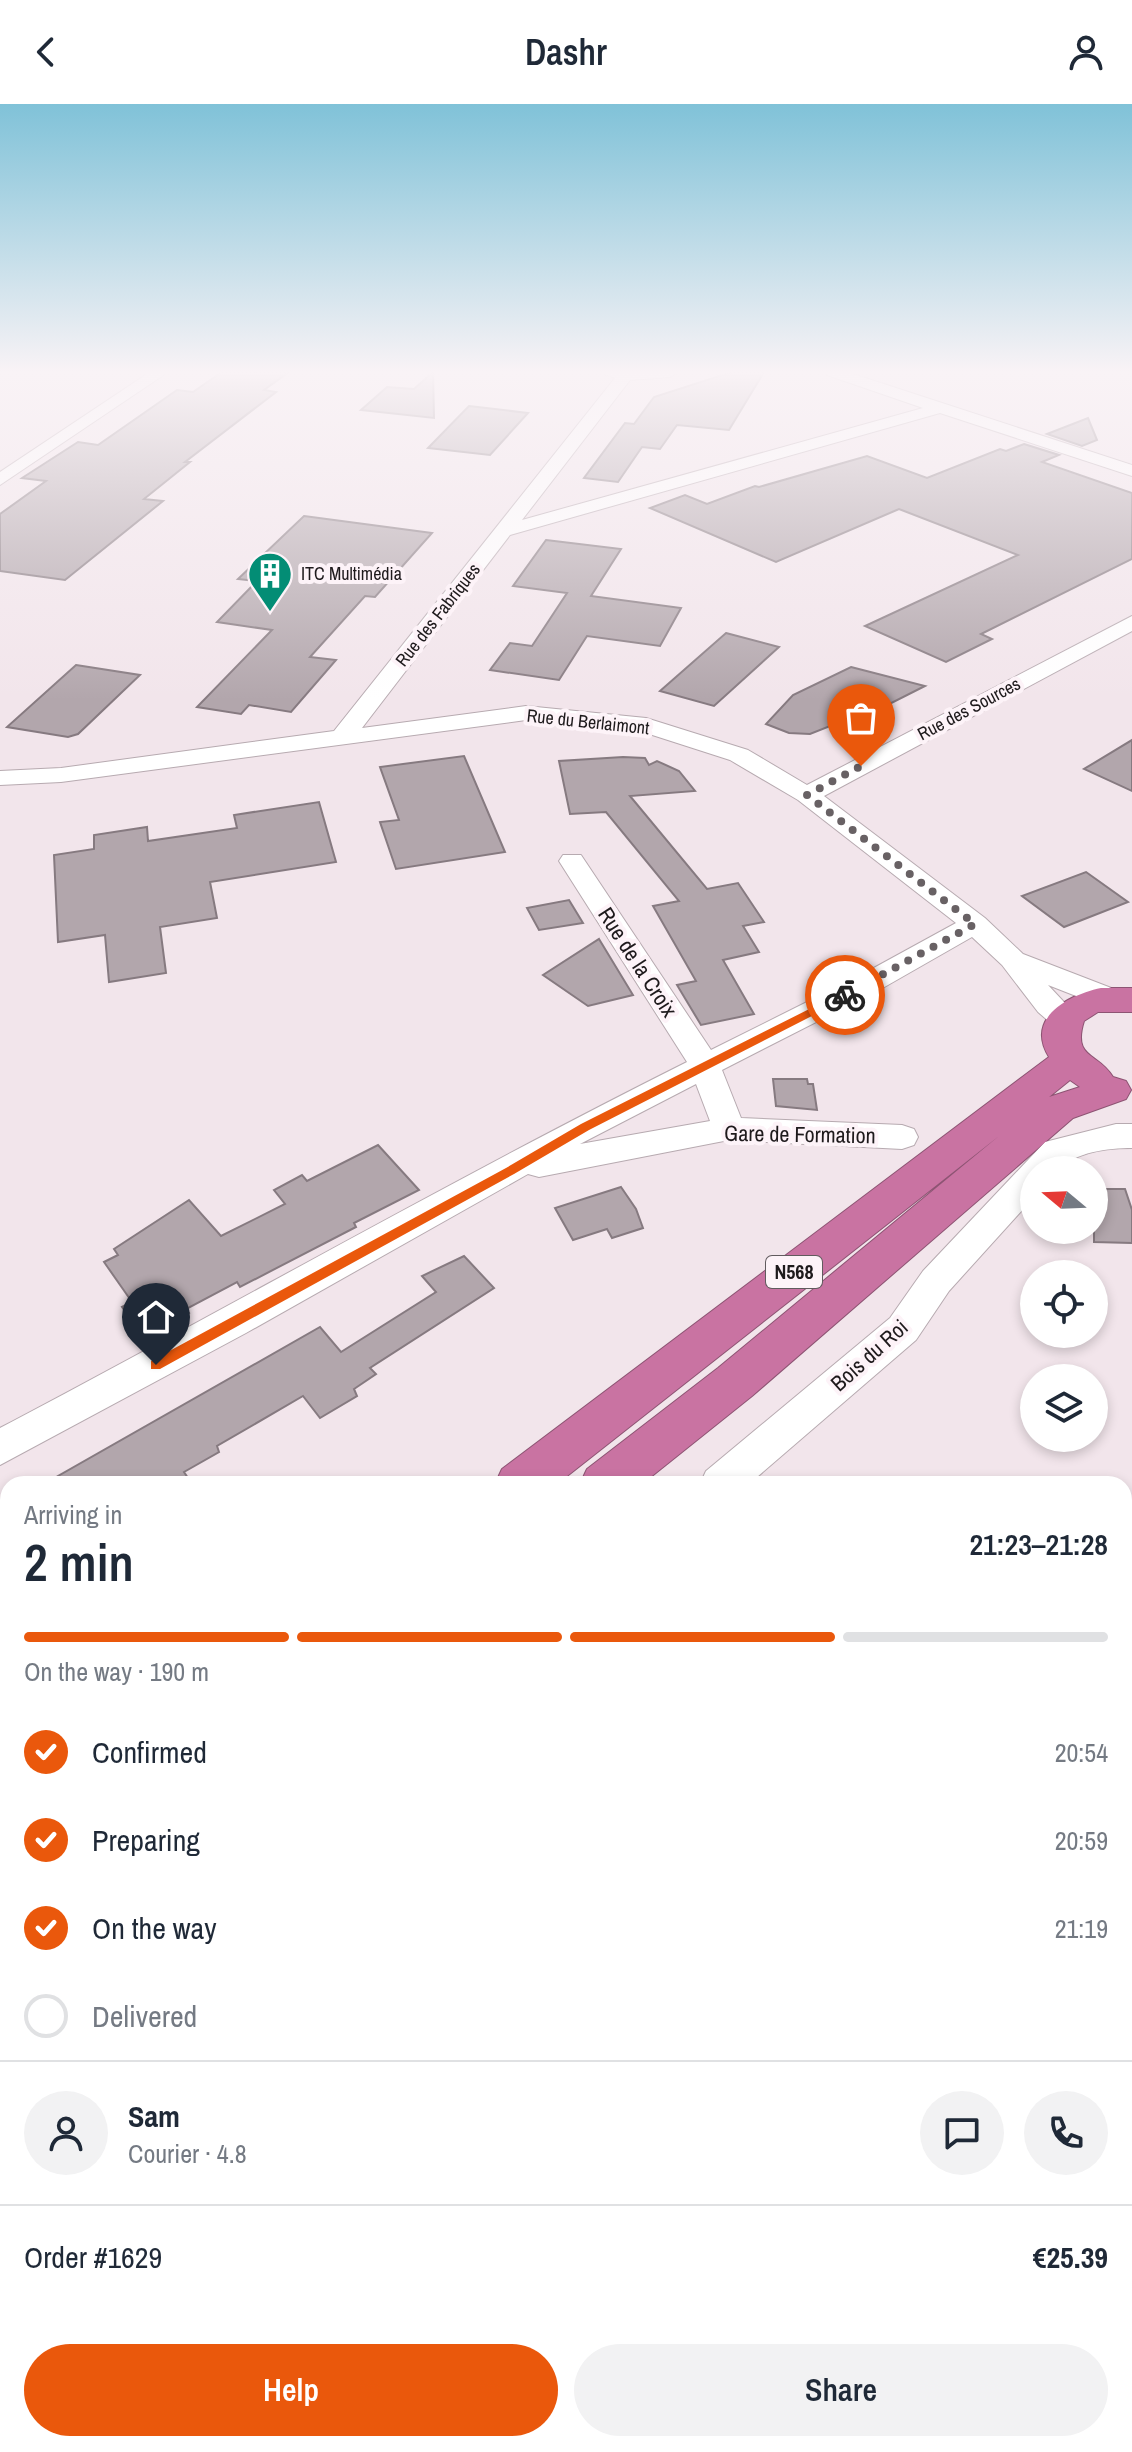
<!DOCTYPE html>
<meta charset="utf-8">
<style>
:root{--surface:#fff;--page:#f2f2f3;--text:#1f2937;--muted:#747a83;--line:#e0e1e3;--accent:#ea580c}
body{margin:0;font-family:"Archivo Narrow",sans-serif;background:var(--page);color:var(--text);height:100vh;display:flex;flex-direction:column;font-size:30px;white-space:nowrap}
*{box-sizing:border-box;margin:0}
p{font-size:26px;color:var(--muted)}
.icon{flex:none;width:44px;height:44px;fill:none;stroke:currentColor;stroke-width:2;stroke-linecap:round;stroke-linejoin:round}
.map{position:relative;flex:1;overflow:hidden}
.sheet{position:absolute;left:0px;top:1372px;width:1132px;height:976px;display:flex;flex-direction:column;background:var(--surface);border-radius:24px 24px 0 0;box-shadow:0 4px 12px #0003}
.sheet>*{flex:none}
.needle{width:52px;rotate:289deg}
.controls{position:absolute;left:1020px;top:1052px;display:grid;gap:16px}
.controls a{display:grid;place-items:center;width:88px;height:88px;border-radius:50%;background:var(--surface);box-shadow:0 4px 12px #0003;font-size:40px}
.pin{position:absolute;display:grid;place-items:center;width:68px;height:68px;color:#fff;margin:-82px -34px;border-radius:50% 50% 50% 0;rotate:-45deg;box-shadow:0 0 8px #0007}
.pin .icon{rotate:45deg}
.courier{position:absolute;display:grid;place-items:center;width:80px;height:80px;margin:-40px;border:6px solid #ea580c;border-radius:50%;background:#fff;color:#222;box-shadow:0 2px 10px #0007}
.summary em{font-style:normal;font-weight:600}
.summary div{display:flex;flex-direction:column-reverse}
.summary{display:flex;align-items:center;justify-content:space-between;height:136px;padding:0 24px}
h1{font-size:52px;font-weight:600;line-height:60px}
.bar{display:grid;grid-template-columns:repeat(4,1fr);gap:12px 8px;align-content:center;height:96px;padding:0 24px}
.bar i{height:10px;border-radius:6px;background:var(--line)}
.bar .on{background:var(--accent)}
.bar p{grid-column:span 4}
.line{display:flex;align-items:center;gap:20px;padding:0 24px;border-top:2px solid var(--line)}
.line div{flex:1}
.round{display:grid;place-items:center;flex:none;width:84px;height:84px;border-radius:42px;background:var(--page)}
ol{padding:0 24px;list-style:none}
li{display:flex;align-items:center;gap:24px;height:88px}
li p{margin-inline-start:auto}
li .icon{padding:8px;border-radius:50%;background:var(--accent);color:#fff;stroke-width:4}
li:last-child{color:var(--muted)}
li i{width:44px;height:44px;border:4px solid var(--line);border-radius:50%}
.cta{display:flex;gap:16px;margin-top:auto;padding:16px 24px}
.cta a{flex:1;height:92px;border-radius:48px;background:var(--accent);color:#fff;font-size:32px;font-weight:600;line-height:92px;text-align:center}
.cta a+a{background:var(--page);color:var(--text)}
header{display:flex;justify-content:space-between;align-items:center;height:104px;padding:0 24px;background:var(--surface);font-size:36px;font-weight:600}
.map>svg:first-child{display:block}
.building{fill:#b2a6ac;stroke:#867a80;stroke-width:2}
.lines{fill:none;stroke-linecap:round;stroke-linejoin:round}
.minor-casing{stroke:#b7aab0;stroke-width:2}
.highway-casing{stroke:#8d5473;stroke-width:2}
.minor{fill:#fff;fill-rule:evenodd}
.highway{fill:#c973a2;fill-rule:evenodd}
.route{fill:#ea580c}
.done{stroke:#686164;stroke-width:8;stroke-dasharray:0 14.4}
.labels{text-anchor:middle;stroke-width:8;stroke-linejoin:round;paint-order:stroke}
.far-poi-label{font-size:18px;fill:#1e1a1c;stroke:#fdf3f8;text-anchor:start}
.far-street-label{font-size:18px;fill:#1e1a1c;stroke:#fdf3f8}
.shield{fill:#fdf3f8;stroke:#615b5e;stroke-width:2}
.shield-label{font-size:20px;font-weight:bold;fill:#1e1a1c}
.street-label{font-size:22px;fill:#1e1a1c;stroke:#fdf3f8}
</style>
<header><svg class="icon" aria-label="back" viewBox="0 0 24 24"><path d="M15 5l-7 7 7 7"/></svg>Dashr<svg class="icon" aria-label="person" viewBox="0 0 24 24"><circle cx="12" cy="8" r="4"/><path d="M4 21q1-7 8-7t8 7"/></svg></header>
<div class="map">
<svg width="1132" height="2348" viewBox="0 0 1132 2348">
<rect width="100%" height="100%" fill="#f2e5eb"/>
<!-- building -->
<g class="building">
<polygon points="222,268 289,268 264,286 276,288 185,358 190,358 144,395 163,397 65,476 0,467 0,410 46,377 22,374 78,338 98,341 177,286 193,288"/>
<polygon points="433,268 434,314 361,306 387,283 414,285"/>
<polygon points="732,268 764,268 729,326 677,321 660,345 642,343 618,378 584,374 625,319 634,320 654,293"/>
<polygon points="469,302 528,309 490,351 428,344"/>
<polygon points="1088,314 1097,336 1082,342 1047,330"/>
<polygon points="1024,340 1059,351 1042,358 1132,389 1132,455 981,530 992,535 946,558 865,522 1018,451 899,405 776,458 650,404 685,391 707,400 755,382 759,383 867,352 927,374 1000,345 1006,347"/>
<polygon points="304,412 432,429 375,493 365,492 310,553 336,556 291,608 249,601 241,610 197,603 272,526 217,518 257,477 238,475"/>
<polygon points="546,436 621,445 591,492 681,504 660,542 587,532 559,576 490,566 510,539 532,542 567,489 513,482"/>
<polygon points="726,529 779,543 714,602 660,587"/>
<polygon points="76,561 140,571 78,630 68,633 7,623"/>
<polygon points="851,563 925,582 848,621 840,618 810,630 789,629 766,620 793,591"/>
<polygon points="1132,636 1132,687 1084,665"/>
<polygon points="464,652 505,748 396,765 380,718 399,716 380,663"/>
<polygon points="623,653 645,654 649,661 657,657 679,667 695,687 630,692 707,785 738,779 764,818 743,822 759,848 723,856 754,910 701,921 677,881 696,877 653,802 679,797 606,708 570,710 559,657"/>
<polygon points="319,698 336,758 210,778 217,814 160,823 166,869 109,878 105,831 58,838 54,751 94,745 94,731 147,723 148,737 237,724 234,711"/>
<polygon points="1086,768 1128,798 1064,823 1022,792"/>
<polygon points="569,796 583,819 539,826 527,804"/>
<polygon points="599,835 633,891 588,902 543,871"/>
<polygon points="773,975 807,975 808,980 813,980 817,1006 776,1002"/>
<polygon points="378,1041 419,1086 354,1119 356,1123 240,1183 237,1178 186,1205 189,1209 143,1233 122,1203 132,1198 104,1158 118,1151 114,1145 189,1096 221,1132 285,1100 274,1086 302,1071 307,1077"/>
<polygon points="621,1083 636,1105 643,1124 612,1134 607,1125 573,1136 555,1104"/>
<polygon points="1094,1085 1125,1085 1132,1106 1132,1139 1094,1138"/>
<polygon points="464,1152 494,1184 370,1264 376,1270 354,1285 357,1292 320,1314 303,1292 217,1342 219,1348 184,1368 192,1380 44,1380 320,1223 341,1248 436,1188 422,1172"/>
</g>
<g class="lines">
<!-- minor casing -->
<g class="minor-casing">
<g id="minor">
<polygon points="150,268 168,268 0,381 0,368"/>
<path d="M600,268H678L670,273L630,276L522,416L923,304L827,271L824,268H847L1132,361V372L940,309L510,431L362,624L526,602L646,614L748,646L807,681L1132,512V527L824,692L985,814L1023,850L1119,887L1124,894L1119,901L1109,904L1099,901L1048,881L1079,914L1075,921L1064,924L1053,921L1038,908L1002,861L972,833L881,885L722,966L741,1014L902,1021L914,1025L918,1033L914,1041L902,1045L729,1036L539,1073L528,1070L246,1229L0,1361V1324C230,1203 455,1074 687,958L559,757L563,751H581L711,946L861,871L956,819L798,696L730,656L643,628L526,616L61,678L0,681V667L61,664L334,627L615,274ZM696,980L710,1017L580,1040Z"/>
<path d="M1116,1020H1132V1044C1108,1044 1075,1048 1058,1066H1034V1093L949,1187L916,1236L749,1380H700L706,1367L890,1214L923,1167L1045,1038Z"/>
<polygon points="8,1953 8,2011 0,2014 0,1956"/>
</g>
</g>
<!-- highway casing -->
<g class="highway-casing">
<g id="highway">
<path d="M1101,884H1132V908H1098L1084,917C1072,955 1098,948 1113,973L1126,977L1131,986L1126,995L1073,1014L752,1292L642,1380H580L587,1365L718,1264L999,1032L557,1380H495L502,1365L1049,953C1025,914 1068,891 1101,884ZM1070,976L1080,983L1049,993Z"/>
<polygon points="8,1745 8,1809 0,1812 0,1748"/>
<polygon points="8,1814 8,1880 0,1883 0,1817"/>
</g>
</g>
<!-- minor -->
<use href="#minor" class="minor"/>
<!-- highway -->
<use href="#highway" class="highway"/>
</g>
<!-- sky -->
<linearGradient id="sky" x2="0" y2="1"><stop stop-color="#80c2d8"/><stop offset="0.45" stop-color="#f9f3f6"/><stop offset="1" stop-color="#f9f3f6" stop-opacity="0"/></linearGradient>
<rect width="1132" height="596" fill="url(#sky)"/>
<!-- route -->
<polygon class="route" points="845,887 850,891 849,893 589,1026 514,1070 160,1265 151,1265 151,1257 506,1064 581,1020"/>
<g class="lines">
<!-- done -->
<polyline class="done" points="845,891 975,820 807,691 861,662"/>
</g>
<!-- icons -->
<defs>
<g id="building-pin" transform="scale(2.3)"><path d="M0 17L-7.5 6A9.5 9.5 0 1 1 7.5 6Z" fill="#038d75" stroke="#fdf3f8"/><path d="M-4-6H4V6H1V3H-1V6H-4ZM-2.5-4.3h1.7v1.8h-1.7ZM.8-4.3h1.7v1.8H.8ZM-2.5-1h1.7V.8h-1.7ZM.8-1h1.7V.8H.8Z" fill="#fff"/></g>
</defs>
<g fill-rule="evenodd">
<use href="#building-pin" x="270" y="470"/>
</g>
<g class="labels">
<!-- far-poi labels -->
<g class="far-poi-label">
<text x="301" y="476">ITC Multimédia</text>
</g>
<!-- far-street labels -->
<g class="far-street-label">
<text transform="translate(438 511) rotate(-52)" y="6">Rue des Fabriques</text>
<text transform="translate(969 605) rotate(-28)" y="6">Rue des Sources</text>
<text transform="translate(588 618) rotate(6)" y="6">Rue du Berlaimont</text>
</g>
<!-- shield labels -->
<rect class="shield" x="766" y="1152" width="56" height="32" rx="6"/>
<g class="shield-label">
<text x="794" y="1175">N568</text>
</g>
<!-- street labels -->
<g class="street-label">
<text transform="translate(638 858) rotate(57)" y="8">Rue de la Croix</text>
<text transform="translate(800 1030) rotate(1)" y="8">Gare de Formation</text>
<text transform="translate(869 1251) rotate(-42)" y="8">Bois du Roi</text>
</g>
</g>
</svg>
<div class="controls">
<a><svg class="needle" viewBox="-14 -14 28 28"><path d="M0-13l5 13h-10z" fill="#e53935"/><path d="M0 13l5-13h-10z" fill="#747a83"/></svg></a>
<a><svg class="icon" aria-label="locate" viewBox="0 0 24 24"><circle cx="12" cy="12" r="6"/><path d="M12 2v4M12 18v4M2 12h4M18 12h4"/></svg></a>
<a><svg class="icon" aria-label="layers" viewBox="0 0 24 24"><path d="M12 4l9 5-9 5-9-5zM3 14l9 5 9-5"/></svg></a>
</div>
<div class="pin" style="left:861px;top:662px;background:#ea580c"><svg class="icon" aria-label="bag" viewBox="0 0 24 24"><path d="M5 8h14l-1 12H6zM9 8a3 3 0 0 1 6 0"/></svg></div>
<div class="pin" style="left:156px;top:1261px;background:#1f2937"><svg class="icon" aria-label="home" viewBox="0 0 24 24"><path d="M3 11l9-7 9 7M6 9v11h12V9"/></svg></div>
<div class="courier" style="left:845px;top:891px"><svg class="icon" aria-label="bike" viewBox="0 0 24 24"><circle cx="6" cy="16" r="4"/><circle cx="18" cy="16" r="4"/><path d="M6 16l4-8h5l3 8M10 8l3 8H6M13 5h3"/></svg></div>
<section class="sheet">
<div class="summary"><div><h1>2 min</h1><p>Arriving in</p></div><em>21:23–21:28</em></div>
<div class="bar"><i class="on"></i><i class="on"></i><i class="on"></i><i></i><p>On the way · 190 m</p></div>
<ol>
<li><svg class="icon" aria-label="check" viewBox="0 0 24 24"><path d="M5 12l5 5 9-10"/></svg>Confirmed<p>20:54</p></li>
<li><svg class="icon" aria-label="check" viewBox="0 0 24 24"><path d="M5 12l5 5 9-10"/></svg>Preparing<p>20:59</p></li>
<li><svg class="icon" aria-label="check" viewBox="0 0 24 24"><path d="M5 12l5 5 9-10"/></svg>On the way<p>21:19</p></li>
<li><i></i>Delivered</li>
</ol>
<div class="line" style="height:144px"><a class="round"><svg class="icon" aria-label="person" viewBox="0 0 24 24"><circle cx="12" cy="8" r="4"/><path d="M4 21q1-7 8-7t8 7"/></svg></a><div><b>Sam</b><p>Courier · 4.8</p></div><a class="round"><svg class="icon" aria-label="chat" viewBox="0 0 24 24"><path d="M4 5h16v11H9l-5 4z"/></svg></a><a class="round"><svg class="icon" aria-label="phone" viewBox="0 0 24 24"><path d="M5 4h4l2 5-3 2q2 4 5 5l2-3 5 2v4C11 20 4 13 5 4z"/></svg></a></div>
<div class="line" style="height:104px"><div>Order #1629</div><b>€25.39</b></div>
<div class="cta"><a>Help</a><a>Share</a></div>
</section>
</div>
